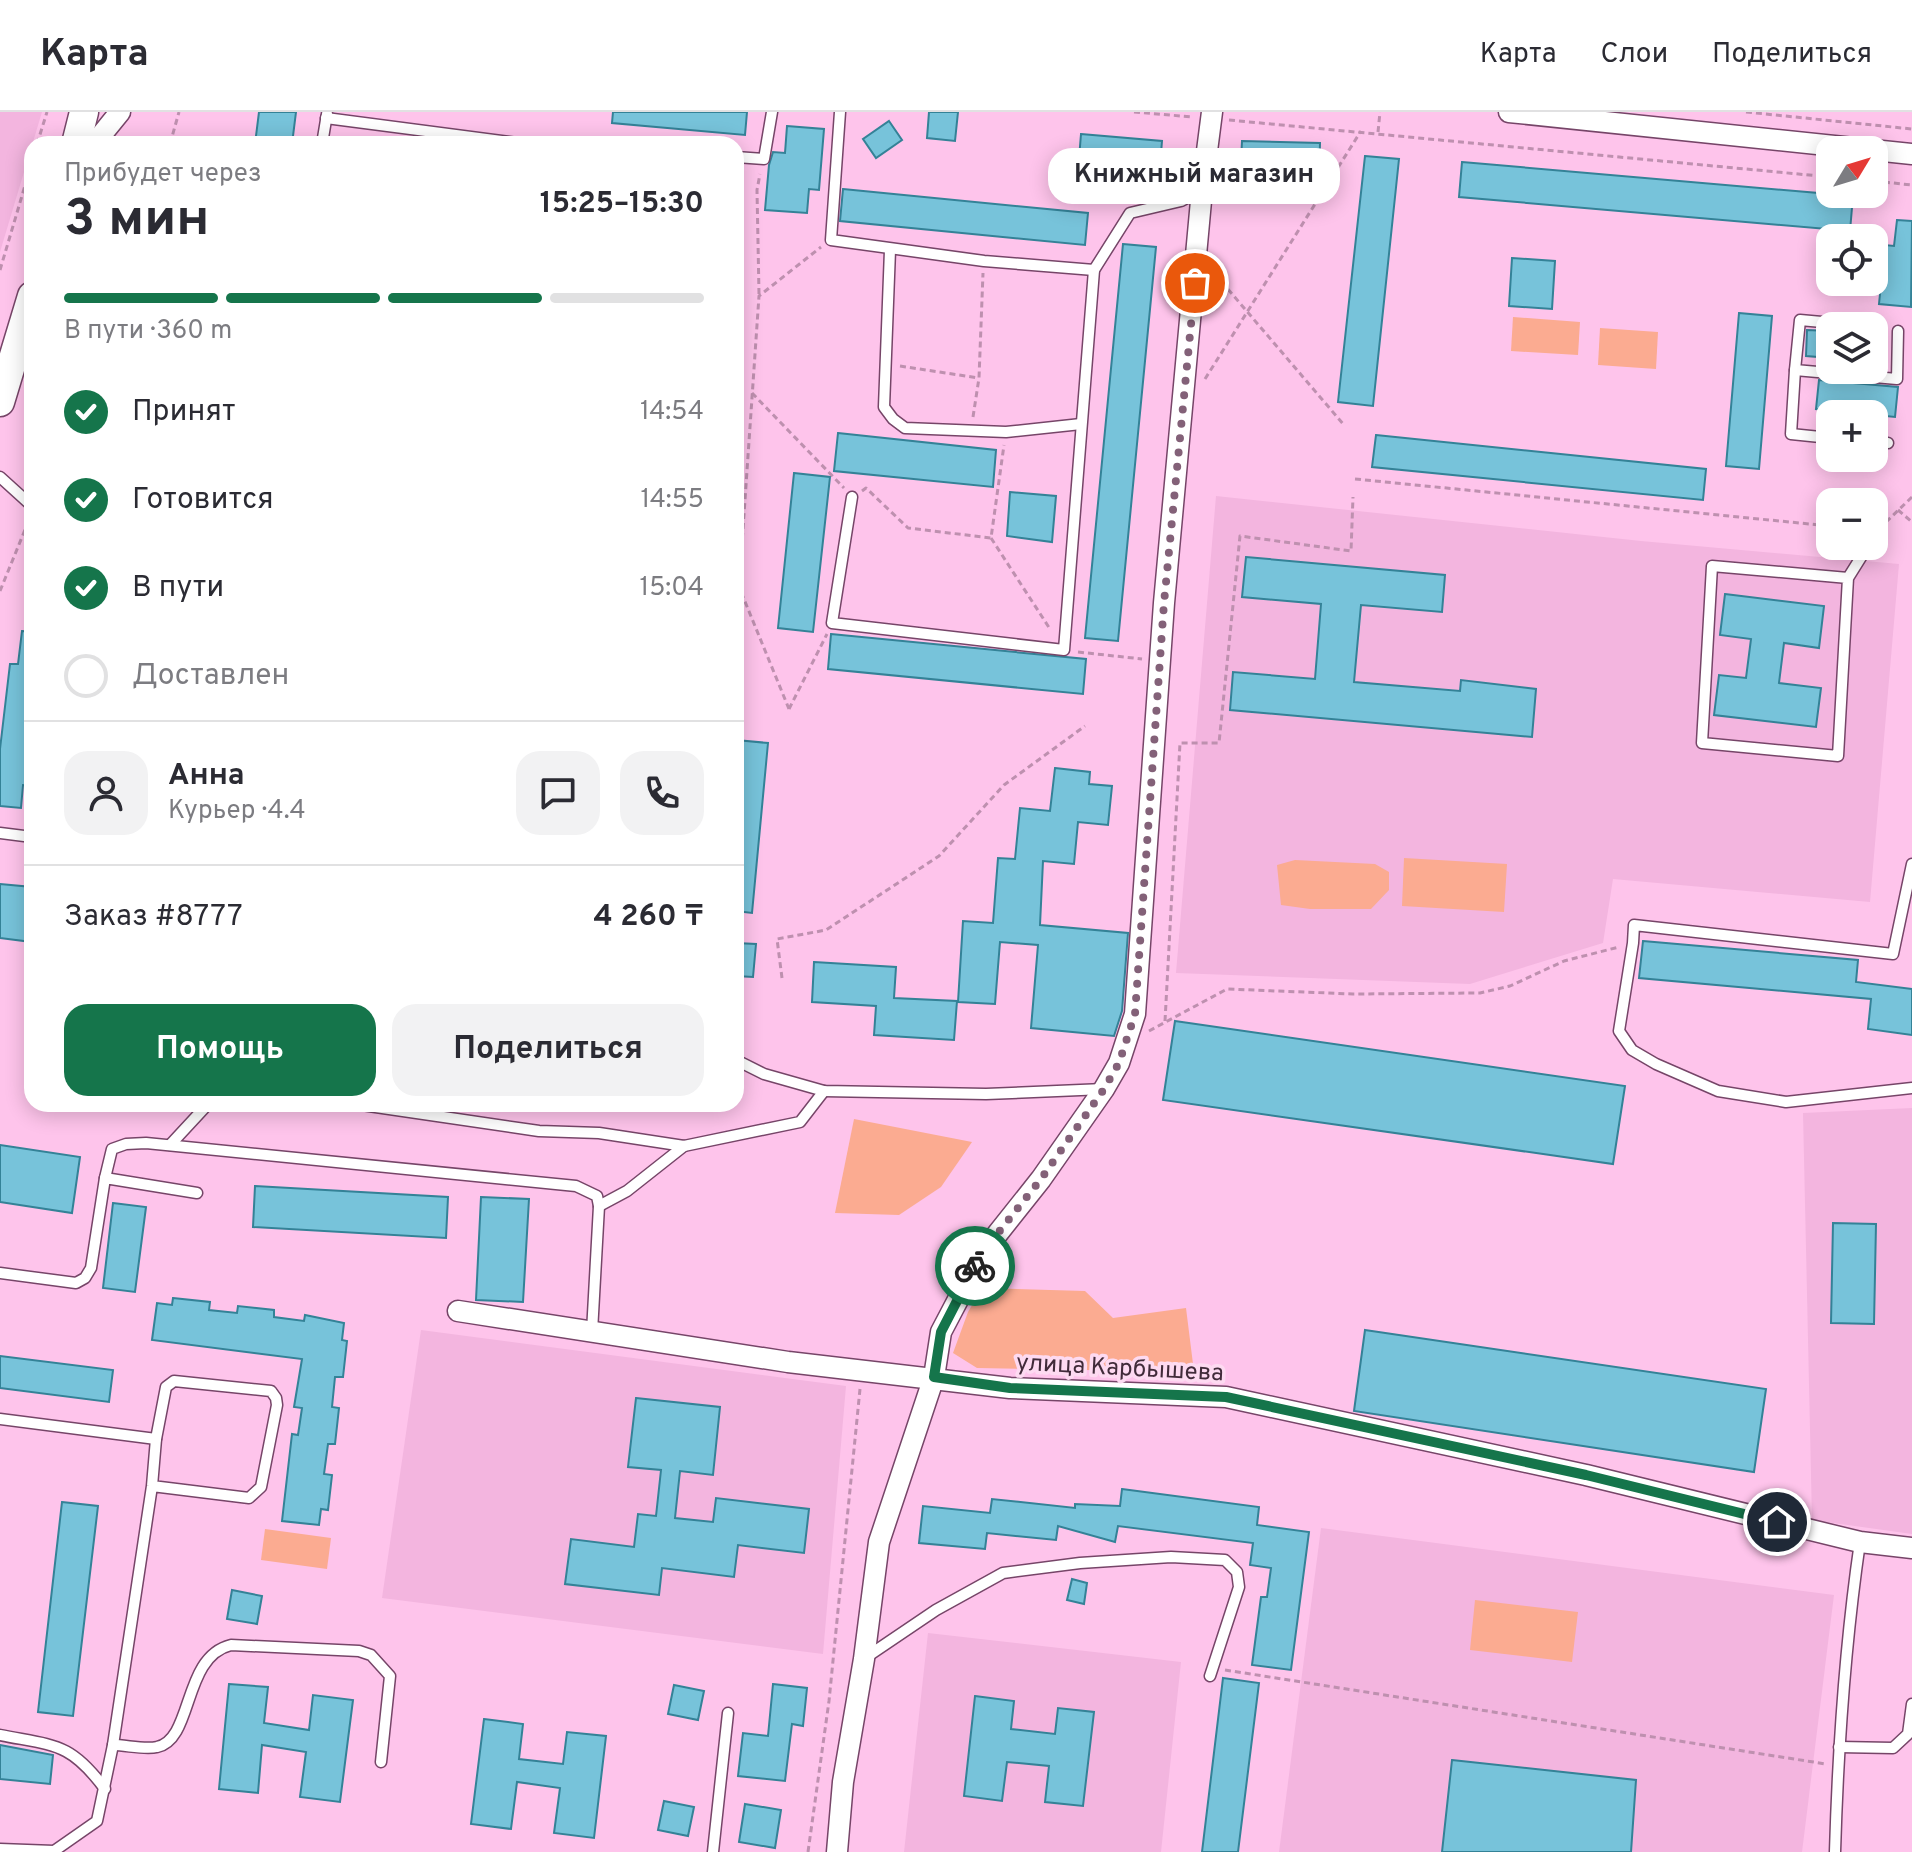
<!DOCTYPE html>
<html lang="ru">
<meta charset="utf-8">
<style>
:root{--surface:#fff;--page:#f2f2f3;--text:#2b2b33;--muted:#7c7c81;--line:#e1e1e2;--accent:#15754b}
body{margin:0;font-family:Overpass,sans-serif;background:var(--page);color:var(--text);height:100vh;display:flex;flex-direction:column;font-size:30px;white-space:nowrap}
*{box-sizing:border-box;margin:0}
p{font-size:26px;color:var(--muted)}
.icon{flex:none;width:44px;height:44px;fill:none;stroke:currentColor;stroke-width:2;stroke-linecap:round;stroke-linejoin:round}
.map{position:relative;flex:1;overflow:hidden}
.drawer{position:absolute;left:24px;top:24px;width:720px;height:976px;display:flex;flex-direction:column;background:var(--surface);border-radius:24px;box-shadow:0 4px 20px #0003}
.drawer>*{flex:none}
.needle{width:52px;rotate:52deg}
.fabs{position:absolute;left:1816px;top:24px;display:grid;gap:16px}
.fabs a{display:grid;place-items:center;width:72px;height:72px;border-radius:16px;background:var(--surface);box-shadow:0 4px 20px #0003;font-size:40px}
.pin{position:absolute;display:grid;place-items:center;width:68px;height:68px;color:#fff;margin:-34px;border:4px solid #fff;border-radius:50%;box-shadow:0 2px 8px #0007}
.courier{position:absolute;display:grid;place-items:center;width:80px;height:80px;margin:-40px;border:6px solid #15754b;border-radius:50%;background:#fff;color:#222;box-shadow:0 2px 10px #0007}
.bubble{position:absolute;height:56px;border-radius:24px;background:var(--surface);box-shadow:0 4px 20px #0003;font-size:26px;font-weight:700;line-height:56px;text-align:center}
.head em{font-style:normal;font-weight:700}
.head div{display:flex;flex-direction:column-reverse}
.head{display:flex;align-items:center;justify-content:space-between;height:136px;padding:0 40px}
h1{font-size:52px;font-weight:700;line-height:60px}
.bar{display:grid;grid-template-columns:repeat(4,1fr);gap:12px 8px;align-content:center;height:96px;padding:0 40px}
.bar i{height:10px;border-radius:6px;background:var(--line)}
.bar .current{background:var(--accent)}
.bar p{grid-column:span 4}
.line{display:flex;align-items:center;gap:20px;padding:0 40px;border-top:2px solid var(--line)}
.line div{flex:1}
.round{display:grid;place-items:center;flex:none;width:84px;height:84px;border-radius:24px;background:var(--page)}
ol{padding:0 40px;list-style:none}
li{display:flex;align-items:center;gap:24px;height:88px}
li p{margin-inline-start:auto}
li .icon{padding:8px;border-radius:50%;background:var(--accent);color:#fff;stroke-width:4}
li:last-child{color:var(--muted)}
li i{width:44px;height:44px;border:4px solid var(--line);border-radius:50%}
.cta{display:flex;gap:16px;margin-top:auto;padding:16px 40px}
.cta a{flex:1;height:92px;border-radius:24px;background:var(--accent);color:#fff;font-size:32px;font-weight:700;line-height:92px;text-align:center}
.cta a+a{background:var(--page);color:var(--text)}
header{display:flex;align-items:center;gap:48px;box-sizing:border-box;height:112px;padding:0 40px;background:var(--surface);border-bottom:2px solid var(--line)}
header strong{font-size:38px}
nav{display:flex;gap:44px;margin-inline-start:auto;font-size:28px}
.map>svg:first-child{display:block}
.built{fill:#f3b5df}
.green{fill:#fbab91}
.building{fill:#77c3da;stroke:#348297;stroke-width:2}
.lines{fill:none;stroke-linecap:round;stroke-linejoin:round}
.service-casing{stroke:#764568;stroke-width:13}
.minor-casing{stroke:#764568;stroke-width:23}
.secondary-casing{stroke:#764568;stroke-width:31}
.path{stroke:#be90af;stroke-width:3;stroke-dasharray:6 4;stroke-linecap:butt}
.service{stroke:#fff;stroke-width:10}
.minor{stroke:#fff;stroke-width:20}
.secondary{stroke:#fff;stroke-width:28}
.done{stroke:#836178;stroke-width:8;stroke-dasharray:0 14.4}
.route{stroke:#15754b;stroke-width:10}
.labels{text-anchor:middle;stroke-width:7;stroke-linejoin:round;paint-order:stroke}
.street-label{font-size:24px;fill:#412b3a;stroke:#fddaf1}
</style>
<header>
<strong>Карта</strong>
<nav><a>Карта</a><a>Слои</a><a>Поделиться</a></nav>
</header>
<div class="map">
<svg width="1912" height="1740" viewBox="0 0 1912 1740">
<rect width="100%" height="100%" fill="#fec4eb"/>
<!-- built -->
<g class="built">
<polygon points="0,0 42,0 0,140"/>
<polygon points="1216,384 1641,429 1899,452 1870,790 1613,767 1603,831 1470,872 1176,861"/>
<polygon points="1912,996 1912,1422 1812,1408 1803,1001"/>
<polygon points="421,1218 846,1274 823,1542 382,1486"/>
<polygon points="1321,1416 1834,1483 1802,1740 1279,1740"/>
<polygon points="928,1521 1181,1550 1161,1740 904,1740"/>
</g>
<!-- green -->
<g class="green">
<polygon points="1513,205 1580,210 1578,243 1511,239"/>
<polygon points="1600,216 1658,220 1656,257 1598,253"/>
<polygon points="1404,746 1507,752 1504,800 1402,794"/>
<polygon points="1295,748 1375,752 1389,760 1389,778 1371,797 1310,797 1281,793 1277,753"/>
<polygon points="854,1007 972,1030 941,1075 899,1103 835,1101"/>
<polygon points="982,1176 1085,1179 1113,1206 1186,1196 1194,1260 977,1256 953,1241 968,1200"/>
<polygon points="265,1417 331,1426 327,1457 261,1448"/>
<polygon points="1475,1488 1578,1500 1572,1550 1470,1538"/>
</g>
<!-- building -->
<g class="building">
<polygon points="259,0 296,0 292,32 255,32"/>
<polygon points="613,0 747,0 745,23 612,11"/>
<polygon points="929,0 958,0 955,29 927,26"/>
<polygon points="889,9 902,28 876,46 863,27"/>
<polygon points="787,14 824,17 819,78 809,77 807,101 765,98 769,53 773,40 785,41"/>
<polygon points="1081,22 1162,29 1159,67 1078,59"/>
<polygon points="1242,29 1320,31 1319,72 1240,70"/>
<polygon points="1365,44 1399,47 1373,294 1338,290"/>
<polygon points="1462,50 1853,84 1850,119 1459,85"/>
<polygon points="843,77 1088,101 1085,133 840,109"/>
<polygon points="1897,108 1912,109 1911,195 1879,192 1885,133 1894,134"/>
<polygon points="1123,132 1156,135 1118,529 1085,526"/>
<polygon points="1512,146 1555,149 1552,197 1509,194"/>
<polygon points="1739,201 1772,204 1759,357 1726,354"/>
<polygon points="1807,218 1830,219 1830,246 1806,244"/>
<polygon points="1819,268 1898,275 1895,305 1816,297"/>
<polygon points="838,321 996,338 993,375 834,359"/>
<polygon points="1376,323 1706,357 1703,388 1372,355"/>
<polygon points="794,361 830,365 813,520 778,516"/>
<polygon points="1010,380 1056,384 1052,430 1007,424"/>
<polygon points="1246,445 1445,463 1442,500 1361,493 1354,570 1460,579 1461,568 1536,577 1532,625 1230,598 1233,560 1315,567 1321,492 1242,485"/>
<polygon points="1725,482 1824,494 1819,536 1784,531 1779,571 1821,576 1816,615 1714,603 1719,563 1746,566 1751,527 1720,523"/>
<polygon points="22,519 32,520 32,674 23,673 21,696 0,694 0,637 10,552 18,552"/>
<polygon points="831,522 1086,547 1083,582 828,557"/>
<polygon points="736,628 768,631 752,801 736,799"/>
<polygon points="1055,656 1090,660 1089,672 1112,674 1108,713 1078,710 1074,752 1043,749 1040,813 1128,821 1122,899 1114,924 1031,916 1038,833 1000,830 995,892 958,890 963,809 993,811 998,746 1015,747 1020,696 1050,699"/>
<polygon points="0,772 32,775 32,830 0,826"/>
<polygon points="1643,829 1858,848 1856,870 1912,877 1912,923 1868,917 1871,887 1639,866"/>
<polygon points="736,831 756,832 753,865 736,864"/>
<polygon points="814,850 896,855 894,886 957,889 954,928 874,923 876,894 812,890"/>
<polygon points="1175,909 1625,974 1613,1052 1163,988"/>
<polygon points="0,1033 80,1045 72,1101 0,1090"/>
<polygon points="255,1074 448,1085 446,1126 253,1115"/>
<polygon points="481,1085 529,1087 523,1190 476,1188"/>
<polygon points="113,1091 146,1095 135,1180 103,1176"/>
<polygon points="1833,1111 1876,1112 1874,1212 1831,1211"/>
<polygon points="173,1186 210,1190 209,1198 237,1201 238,1194 274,1198 274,1205 304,1209 305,1203 344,1211 342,1228 347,1229 343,1265 335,1265 332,1295 339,1296 335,1332 328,1332 324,1362 332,1363 328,1398 321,1397 319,1413 282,1409 292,1322 298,1323 302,1296 294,1295 302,1247 152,1228 157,1191 172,1193"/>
<polygon points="1365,1218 1766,1277 1754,1360 1354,1299"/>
<polygon points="0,1244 113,1258 109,1290 0,1276"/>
<polygon points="636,1286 720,1295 713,1363 680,1359 675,1406 713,1410 716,1386 809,1397 804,1441 738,1433 734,1465 662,1456 659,1483 565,1472 571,1427 634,1435 638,1402 656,1404 661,1358 628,1355"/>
<polygon points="1122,1377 1259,1395 1257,1413 1309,1420 1291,1558 1252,1553 1261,1485 1267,1485 1271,1456 1250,1453 1253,1431 1118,1414 1115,1430 1058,1414 1056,1428 987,1421 985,1437 919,1431 923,1394 990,1401 992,1387 1075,1396 1075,1392 1120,1394"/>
<polygon points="62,1390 98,1394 73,1604 38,1600"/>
<polygon points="1072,1467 1087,1471 1084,1492 1067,1488"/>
<polygon points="232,1478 262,1484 257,1512 227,1507"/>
<polygon points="1223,1566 1259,1571 1238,1740 1202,1740"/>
<polygon points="229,1572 268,1575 264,1611 309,1618 313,1583 353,1588 340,1690 300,1685 306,1640 262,1633 258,1681 219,1677"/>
<polygon points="773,1572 807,1576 803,1614 792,1612 785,1669 738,1664 743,1621 768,1624"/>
<polygon points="674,1573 704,1579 698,1608 668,1602"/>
<polygon points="975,1584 1014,1589 1011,1617 1055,1622 1058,1596 1094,1600 1083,1694 1045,1690 1049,1654 1007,1650 1002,1689 964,1684"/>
<polygon points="484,1607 523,1612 519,1647 563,1652 567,1620 606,1624 594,1726 554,1721 560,1676 517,1670 511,1717 471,1712"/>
<polygon points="0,1633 53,1643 50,1672 0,1667"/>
<polygon points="1452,1648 1636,1668 1631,1740 1442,1740"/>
<polygon points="664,1689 694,1695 688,1724 658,1718"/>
<polygon points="745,1692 781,1698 775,1736 739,1730"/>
</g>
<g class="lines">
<!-- service casing -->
<g class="service-casing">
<g id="service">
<polyline points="840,0 831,128 984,149 1094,158"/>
<polyline points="326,6 525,32"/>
<polyline points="322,32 327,2"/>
<polyline points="736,45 764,47 772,0"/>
<polyline points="890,138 884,295 893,307 905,316 1006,320 1081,312"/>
<polyline points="1866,214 1800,208 1795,258 1897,267 1898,219"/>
<polyline points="1874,215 1877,215"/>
<polyline points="1795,258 1791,322 1830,326"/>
<polyline points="1874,330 1888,331"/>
<polyline points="0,365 32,394"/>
<polyline points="852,385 832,511 1064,538 1094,158 1130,101 1181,89 1202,78"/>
<polyline points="1874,423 1877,419"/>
<polyline points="1848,466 1712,454 1702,631 1838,644 1848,466 1868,434"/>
<polyline points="0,721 32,725"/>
<polyline points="1912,752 1893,842 1634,813 1633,831 1619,919 1632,938 1656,952 1718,979 1786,990 1912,976"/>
<polyline points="736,948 764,962 824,979 986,982 1104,977"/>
<polyline points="355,992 539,1019 599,1021 684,1034 800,1010 824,979"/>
<polyline points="170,1033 208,992"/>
<polyline points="105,1066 112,1037 126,1032 146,1031 576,1074 597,1084 599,1094 592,1220"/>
<polyline points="599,1094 627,1079 684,1034"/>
<polyline points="0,1161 76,1171 85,1166 91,1156 105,1066 197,1081"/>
<polyline points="0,1307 156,1327"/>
<polyline points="865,1546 936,1498 1003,1461 1080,1451 1171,1445 1225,1448 1237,1460 1239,1475 1210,1564"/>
<path d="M0,1623C55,1634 70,1630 105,1677"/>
<path d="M113,1633C126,1633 145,1638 157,1635C194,1627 182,1545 231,1533L359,1539L371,1543L390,1564L381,1650"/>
<polyline points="1839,1635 1893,1636 1908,1622 1912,1592"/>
<polyline points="0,1737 54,1739 97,1709 113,1633 152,1374 156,1327 166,1275 174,1269 271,1279 276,1286 277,1293 261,1375 249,1386 152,1374"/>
<polyline points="713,1740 728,1601"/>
<path d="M1835,1740C1838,1636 1845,1533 1860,1430"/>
</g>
</g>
<!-- minor casing -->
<g class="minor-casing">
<g id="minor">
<polyline points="1509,0 1912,42"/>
<polyline points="94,32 120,0"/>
<polyline points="458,1199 788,1250 1010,1276 1226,1285 1586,1363 1860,1430 1912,1436"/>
<polyline points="837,1740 843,1670 864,1547 879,1430 934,1265 941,1220 983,1140 1041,1067 1104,977 1119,951 1135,902 1164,491 1202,78 1212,0"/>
</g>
</g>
<!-- secondary casing -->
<g class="secondary-casing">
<g id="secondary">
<polyline points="76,32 84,0"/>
<polyline points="0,290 32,184"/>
</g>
</g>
<!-- path -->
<g class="path">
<polyline points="1134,0 1193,5"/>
<polyline points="1746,0 1912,17"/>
<polyline points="1229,8 1830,65"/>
<polyline points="1378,20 1380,0"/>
<polyline points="37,32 47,0"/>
<polyline points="170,32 179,0"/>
<polyline points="1874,69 1912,73"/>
<polyline points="0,158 32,50"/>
<polyline points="1215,162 1344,313"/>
<polyline points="759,182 757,78 760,62"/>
<polyline points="900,254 979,266"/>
<polyline points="1205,267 1361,19"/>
<polyline points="752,281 844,376"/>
<polyline points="973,305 979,266 983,161"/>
<polyline points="1355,367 1830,414"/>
<polyline points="862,379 866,376 908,416 991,426 1004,333"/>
<polyline points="1898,398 1912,410"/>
<polyline points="1886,410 1912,385"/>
<polyline points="991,426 1050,517"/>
<polyline points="0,479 29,408"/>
<polyline points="1078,540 1142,547"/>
<polyline points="789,597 739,475 759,184 821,135"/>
<polyline points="789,597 827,522"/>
<polyline points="782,866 777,827 826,818 939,744 1004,673 1085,614"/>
<polyline points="1165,909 1180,631 1219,631 1240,424 1351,439 1353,385"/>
<polyline points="1149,919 1227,877 1353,882 1480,881 1510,874 1564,849 1619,835"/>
<polyline points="1225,1558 1826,1652"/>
<polyline points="808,1740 829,1589 860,1277"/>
</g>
<!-- service -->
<use href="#service" class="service"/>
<!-- minor -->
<use href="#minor" class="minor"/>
<!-- secondary -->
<use href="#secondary" class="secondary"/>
</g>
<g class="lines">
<!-- done -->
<polyline class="done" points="975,1154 983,1140 1041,1067 1104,977 1119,951 1135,902 1164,491 1195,171"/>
<!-- route -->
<polyline class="route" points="975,1154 941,1220 934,1265 1010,1276 1226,1285 1586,1363 1777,1410"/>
</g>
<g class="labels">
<!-- street labels -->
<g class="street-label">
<text transform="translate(1120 1255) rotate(3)" y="8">улица Карбышева</text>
</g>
</g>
</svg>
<div class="fabs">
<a><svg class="needle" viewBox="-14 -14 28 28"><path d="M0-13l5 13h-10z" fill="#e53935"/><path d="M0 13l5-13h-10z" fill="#7c7c81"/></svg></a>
<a><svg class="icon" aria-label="locate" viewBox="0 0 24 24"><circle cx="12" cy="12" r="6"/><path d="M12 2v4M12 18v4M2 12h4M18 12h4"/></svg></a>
<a><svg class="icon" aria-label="layers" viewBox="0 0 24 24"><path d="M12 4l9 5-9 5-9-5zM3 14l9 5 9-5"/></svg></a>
<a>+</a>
<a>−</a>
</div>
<div class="pin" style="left:1195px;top:171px;background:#ea580c"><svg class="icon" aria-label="bag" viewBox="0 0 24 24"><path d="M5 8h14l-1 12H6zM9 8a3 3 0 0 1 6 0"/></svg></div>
<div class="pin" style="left:1777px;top:1410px;background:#1f2937"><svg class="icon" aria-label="home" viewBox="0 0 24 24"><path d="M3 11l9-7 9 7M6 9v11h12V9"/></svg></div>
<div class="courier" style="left:975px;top:1154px"><svg class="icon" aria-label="bike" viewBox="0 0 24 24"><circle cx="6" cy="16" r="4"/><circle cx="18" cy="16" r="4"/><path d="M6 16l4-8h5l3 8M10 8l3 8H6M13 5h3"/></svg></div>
<div class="bubble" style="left:1048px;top:36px;width:292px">Книжный магазин</div>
<section class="drawer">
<div class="head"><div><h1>3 мин</h1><p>Прибудет через</p></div><em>15:25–15:30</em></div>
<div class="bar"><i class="current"></i><i class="current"></i><i class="current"></i><i></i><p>В пути · 360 m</p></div>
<ol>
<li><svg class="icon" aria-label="check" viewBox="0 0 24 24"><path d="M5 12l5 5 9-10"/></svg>Принят<p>14:54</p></li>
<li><svg class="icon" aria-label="check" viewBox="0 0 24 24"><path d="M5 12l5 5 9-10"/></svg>Готовится<p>14:55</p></li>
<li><svg class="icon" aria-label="check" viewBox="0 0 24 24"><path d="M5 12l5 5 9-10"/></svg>В пути<p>15:04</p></li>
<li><i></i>Доставлен</li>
</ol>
<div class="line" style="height:144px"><a class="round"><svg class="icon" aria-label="person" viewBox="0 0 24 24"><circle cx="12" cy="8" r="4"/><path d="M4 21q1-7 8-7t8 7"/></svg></a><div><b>Анна</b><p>Курьер · 4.4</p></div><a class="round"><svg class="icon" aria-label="chat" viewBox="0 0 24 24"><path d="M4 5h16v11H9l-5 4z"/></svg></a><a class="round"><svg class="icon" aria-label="phone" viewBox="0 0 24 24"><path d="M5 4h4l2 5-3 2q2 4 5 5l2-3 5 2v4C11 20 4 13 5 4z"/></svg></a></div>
<div class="line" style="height:104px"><div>Заказ #8777</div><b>4 260 ₸</b></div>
<div class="cta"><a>Помощь</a><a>Поделиться</a></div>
</section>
</div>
